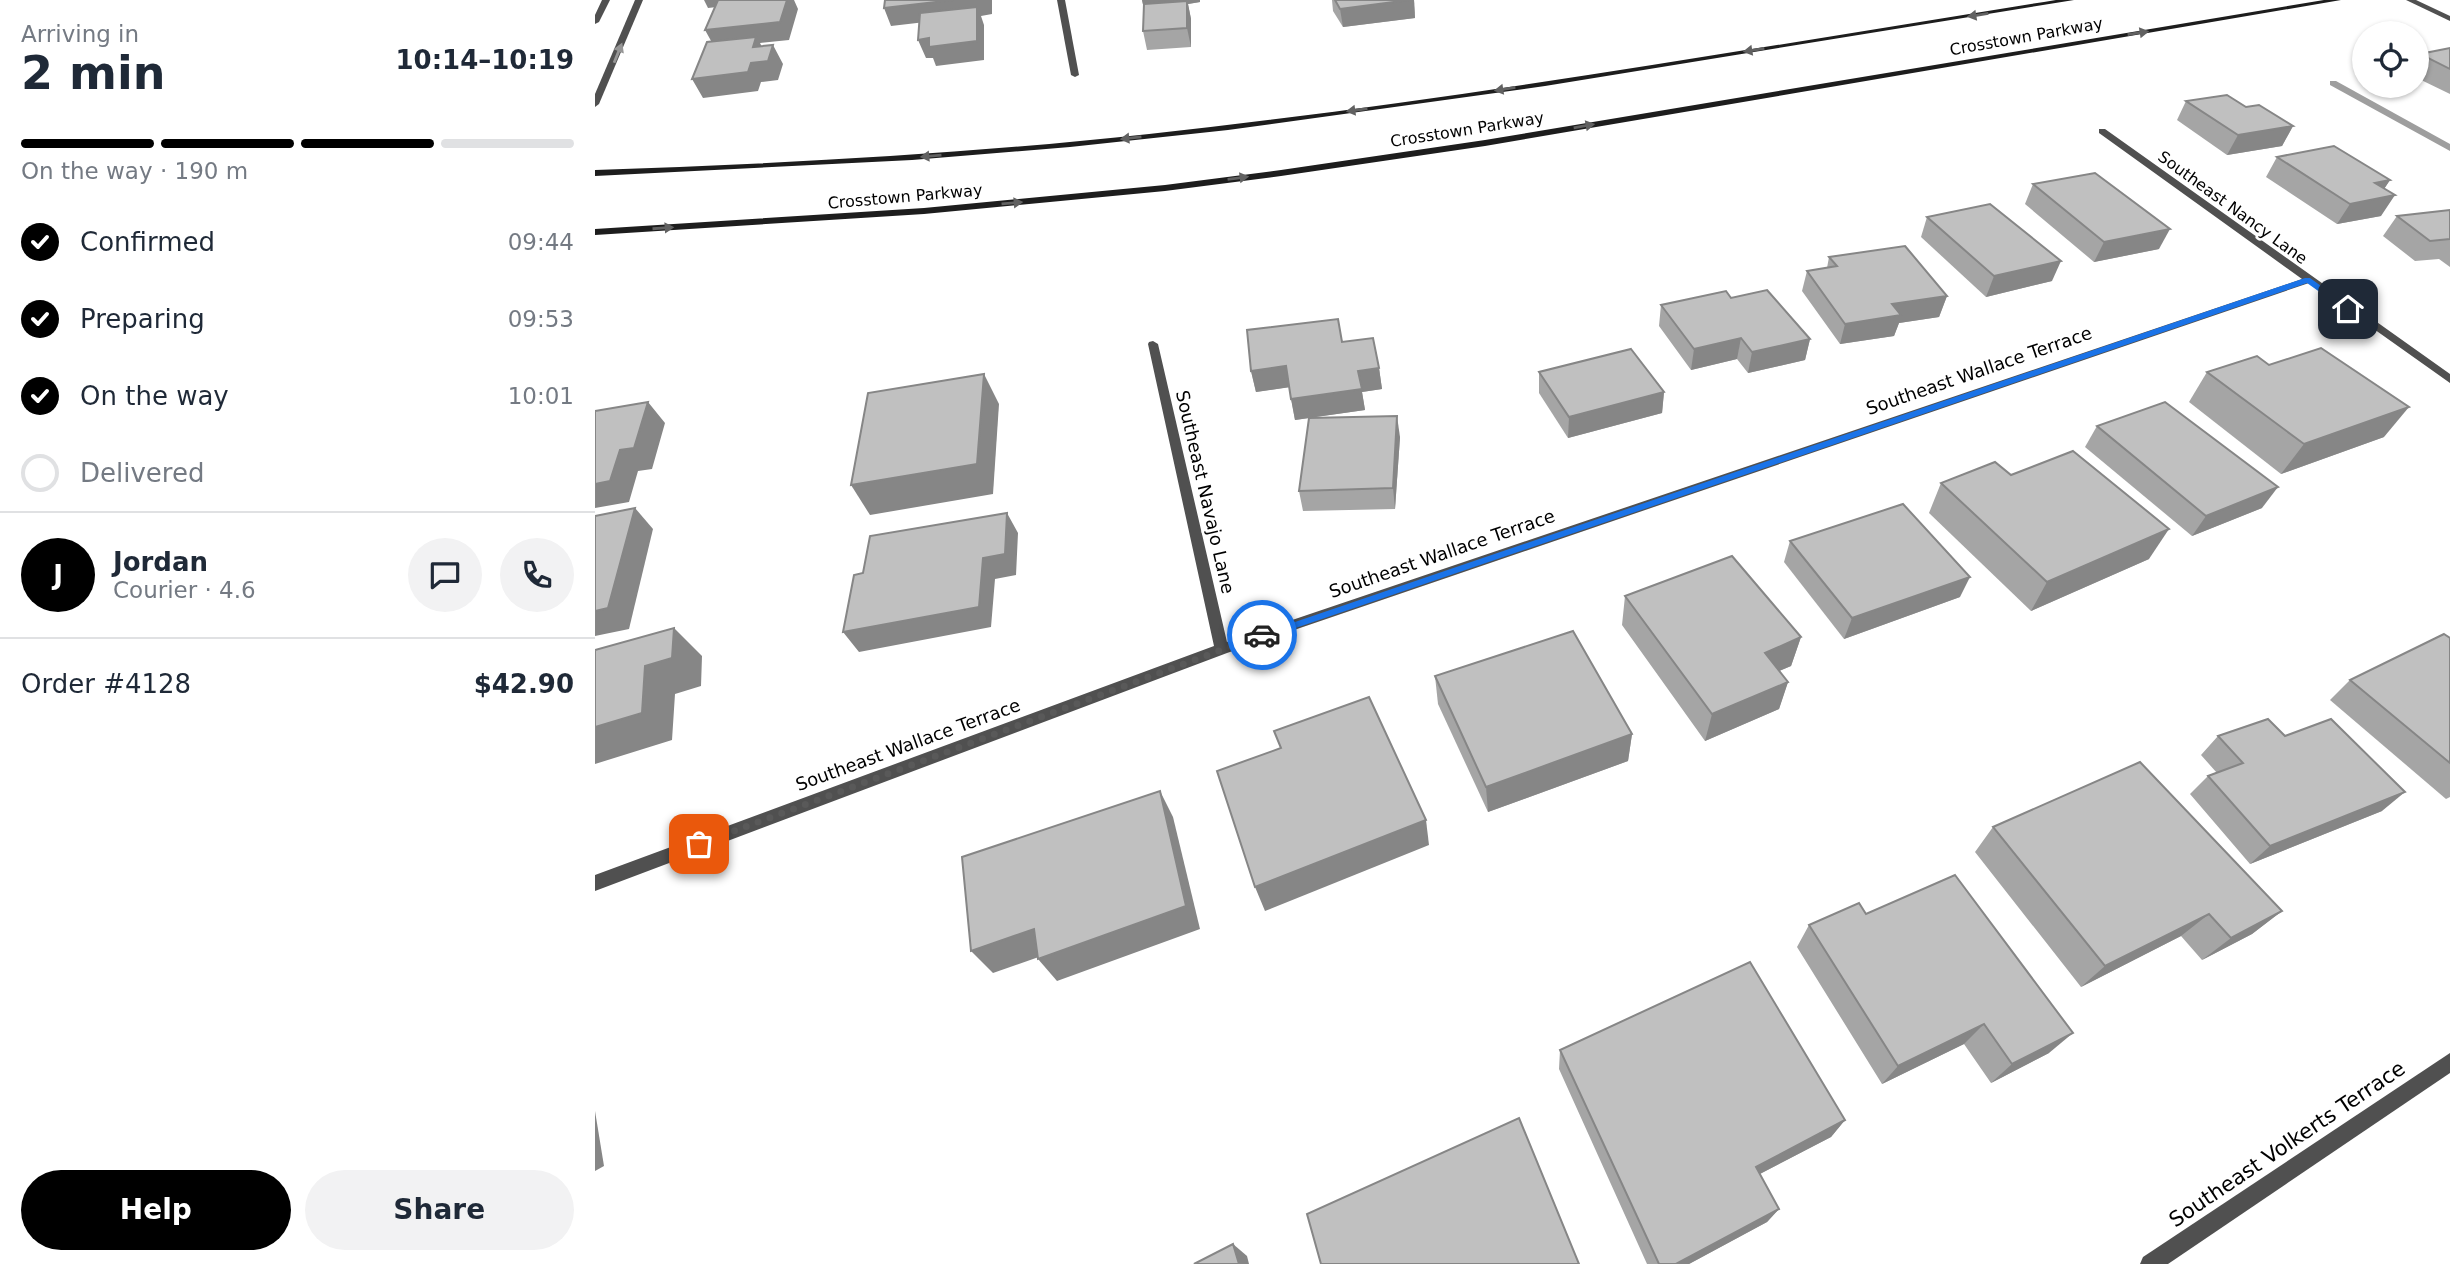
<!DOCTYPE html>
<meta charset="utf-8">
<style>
:root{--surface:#fff;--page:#f2f2f3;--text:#1f2937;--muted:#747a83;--line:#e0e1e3;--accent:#000}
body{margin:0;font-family:"DejaVu Sans",sans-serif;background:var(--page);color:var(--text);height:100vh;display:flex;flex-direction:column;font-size:26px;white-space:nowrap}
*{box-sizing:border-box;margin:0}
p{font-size:23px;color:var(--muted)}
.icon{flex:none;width:38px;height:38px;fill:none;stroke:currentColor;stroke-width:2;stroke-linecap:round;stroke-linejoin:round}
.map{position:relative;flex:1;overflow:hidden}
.side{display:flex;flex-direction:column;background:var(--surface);width:595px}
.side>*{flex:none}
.controls{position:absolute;left:1757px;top:21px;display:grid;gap:14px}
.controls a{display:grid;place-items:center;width:77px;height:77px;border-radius:50%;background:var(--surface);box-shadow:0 2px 5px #0004;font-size:35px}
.pin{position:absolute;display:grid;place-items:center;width:60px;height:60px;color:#fff;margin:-30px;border-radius:14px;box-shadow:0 4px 10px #0006}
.courier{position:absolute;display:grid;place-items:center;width:70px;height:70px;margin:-35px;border:5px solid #1a73e8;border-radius:50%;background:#fff;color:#222;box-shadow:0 2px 9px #0007}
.head em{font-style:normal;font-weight:600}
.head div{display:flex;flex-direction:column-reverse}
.head{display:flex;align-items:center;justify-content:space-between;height:119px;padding:0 21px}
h1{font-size:46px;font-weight:600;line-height:52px}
.bar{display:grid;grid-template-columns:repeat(4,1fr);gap:10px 7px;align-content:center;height:84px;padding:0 21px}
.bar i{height:9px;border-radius:5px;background:var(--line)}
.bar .current{background:var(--accent)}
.bar p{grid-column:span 4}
.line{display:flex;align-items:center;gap:18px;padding:0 21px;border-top:2px solid var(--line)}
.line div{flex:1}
.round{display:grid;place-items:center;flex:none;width:74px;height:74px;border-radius:37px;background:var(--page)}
ol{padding:0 21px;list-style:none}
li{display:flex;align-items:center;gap:21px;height:77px}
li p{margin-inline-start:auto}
li .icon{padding:7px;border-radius:50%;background:var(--accent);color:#fff;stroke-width:4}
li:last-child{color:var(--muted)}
li i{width:38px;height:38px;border:4px solid var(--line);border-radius:50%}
.action{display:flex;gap:14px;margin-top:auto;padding:14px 21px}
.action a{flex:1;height:80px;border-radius:42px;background:var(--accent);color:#fff;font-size:28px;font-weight:600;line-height:80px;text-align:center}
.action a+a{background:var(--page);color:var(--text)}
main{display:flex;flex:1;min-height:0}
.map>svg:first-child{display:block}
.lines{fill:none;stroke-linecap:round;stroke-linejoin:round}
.stream{fill:#9e9e9e;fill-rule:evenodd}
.minor{fill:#505050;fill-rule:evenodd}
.tertiary{fill:#505050;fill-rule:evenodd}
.secondary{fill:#1d1d1d;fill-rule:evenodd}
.wall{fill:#a5a5a5}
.shaded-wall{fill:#868686}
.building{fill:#c0c0c0;stroke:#868686;stroke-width:2}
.oneway{fill:#616161}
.oneway2{fill:#969696}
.route{fill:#1a73e8}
.done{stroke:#595959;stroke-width:7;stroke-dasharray:0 12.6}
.labels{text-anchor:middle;stroke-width:5;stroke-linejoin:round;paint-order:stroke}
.far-street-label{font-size:16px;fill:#000;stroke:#fff}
.street-label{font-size:18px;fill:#000;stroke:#fff}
.near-street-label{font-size:21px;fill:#000;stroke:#fff}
</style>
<main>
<section class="side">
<div class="head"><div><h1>2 min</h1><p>Arriving in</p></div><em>10:14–10:19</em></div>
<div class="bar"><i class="current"></i><i class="current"></i><i class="current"></i><i></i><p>On the way · 190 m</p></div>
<ol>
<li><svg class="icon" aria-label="check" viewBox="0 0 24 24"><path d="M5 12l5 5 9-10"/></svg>Confirmed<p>09:44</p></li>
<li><svg class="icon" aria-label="check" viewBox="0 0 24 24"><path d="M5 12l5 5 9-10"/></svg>Preparing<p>09:53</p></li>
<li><svg class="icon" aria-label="check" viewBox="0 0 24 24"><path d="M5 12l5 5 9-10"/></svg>On the way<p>10:01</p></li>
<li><i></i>Delivered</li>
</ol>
<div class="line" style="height:126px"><b class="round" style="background:var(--accent);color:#fff">J</b><div><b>Jordan</b><p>Courier · 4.6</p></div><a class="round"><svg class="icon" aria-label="chat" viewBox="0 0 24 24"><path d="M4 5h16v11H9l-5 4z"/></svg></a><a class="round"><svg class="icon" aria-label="phone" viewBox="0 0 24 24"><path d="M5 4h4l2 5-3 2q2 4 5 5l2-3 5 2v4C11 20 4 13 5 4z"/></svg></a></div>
<div class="line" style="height:91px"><div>Order #4128</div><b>$42.90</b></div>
<div class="action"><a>Help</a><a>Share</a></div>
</section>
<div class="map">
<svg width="1855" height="1264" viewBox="0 0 1855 1264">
<rect width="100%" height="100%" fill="#fff"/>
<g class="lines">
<!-- stream -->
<polygon class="stream" points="1735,81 1741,81 1855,144 1855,151 1735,85"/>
<!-- minor -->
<g class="minor">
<polygon points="462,0 470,0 484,75 480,77 476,75"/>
<polygon points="1811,0 1821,0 1855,16 1855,21"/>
<polygon points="1504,129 1510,129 1855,374 1855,383 1714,283 632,653 0,891 0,875 619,646 553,344 554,342 558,341 563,344 632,642 1707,279 1504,133"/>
<polygon points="1855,1053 1855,1073 1573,1264 1545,1264 1548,1257"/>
</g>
<!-- tertiary -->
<g class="tertiary">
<polygon points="7,0 15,0 4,22 0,24 0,15"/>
<polygon points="40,0 48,0 4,104 0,107 0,94"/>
</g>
<!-- secondary -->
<g class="secondary">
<path d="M1461,0H1479L950,86L633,130L475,147L317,160L0,176V170C185,164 370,154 554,134C858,101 1159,48 1461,0Z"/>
<polygon points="1729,0 1746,0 890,146 686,176 570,191 329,214 0,235 0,229 329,208 570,185 686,170 890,140"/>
</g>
</g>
<!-- wall -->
<g class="wall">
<polygon points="547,0 605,0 605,2 593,4 596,19 596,47 552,50 548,31 549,9"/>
<polygon points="737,0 819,0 820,18 748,27 738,11"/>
<polygon points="1855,48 1855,94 1822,78 1822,59 1825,54"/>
<polygon points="1591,101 1651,107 1698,126 1687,146 1632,155 1582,120"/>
<polygon points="1682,157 1795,180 1789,189 1786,216 1742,224 1671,177"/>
<polygon points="1438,184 1564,249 1499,262 1430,204"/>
<polygon points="1855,210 1855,267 1844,259 1820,261 1788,236 1802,216"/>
<polygon points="1332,217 1457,281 1391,297 1326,237"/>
<polygon points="1234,257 1352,296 1344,317 1304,323 1299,336 1245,344 1207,291 1212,271 1232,268"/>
<polygon points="1136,298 1215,339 1210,360 1153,373 1142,359 1096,370 1064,326 1066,305"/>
<polygon points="747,342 784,368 787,389 767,392 770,410 720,417 805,437 800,509 708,511 704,491 714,418 700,420 694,387 661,392 656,371"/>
<polygon points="1674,365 1789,437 1686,474 1594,402 1612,372"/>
<polygon points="944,372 1069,392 1067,413 973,438 944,393"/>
<polygon points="1502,426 1667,508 1597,536 1490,447"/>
<polygon points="1416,475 1554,559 1436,611 1334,513 1346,483"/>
<polygon points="1195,541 1365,597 1249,639 1189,562"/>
<polygon points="1030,596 1206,637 1196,666 1184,671 1193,682 1184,709 1110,741 1027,625"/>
<polygon points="1855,638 1855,797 1851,799 1735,700 1755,680"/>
<polygon points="840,676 1037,734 1033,761 893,812 843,704"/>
<polygon points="1623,736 1690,736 1787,811 1655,864 1595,794 1613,776 1622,773 1606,755"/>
<polygon points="1398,827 1687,911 1657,934 1607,960 1586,936 1486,987 1380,852"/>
<polygon points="1271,914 1454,1053 1396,1083 1369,1044 1287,1084 1202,947 1214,925"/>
<polygon points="965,1050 1250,1120 1236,1137 1165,1174 1184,1209 1172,1222 1094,1264 1052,1264 964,1069"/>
</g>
<!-- shaded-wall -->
<g class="shaded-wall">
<polygon points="109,0 186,0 113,8"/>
<polygon points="192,0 199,0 203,9 194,40 165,43 171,55 178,45 188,64 183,80 166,82 163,91 108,98 97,79 120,48 110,30"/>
<polygon points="358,0 397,0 397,14 386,16 389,25 389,60 341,66 338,58 331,58 323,40 382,16 296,26 289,8"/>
<polygon points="547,0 605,0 605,2 593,4 596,19 596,47 592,28 549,9"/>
<polygon points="814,0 819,0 820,18 748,27 745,9"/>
<polygon points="1698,126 1687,146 1632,155 1643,135"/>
<polygon points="1795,180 1783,198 1800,195 1786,216 1742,224 1755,204 1780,183"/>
<polygon points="1575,229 1564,249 1499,262 1509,242"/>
<polygon points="1466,261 1457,281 1391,297 1399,276"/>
<polygon points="1352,296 1344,317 1304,323 1299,336 1245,344 1250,324 1297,304"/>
<polygon points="1146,338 1142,359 1096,370 1099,349"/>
<polygon points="1215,339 1210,360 1153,373 1157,352"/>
<polygon points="691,366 696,387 661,392 656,371"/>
<polygon points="784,368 787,389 767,392 770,410 700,420 696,399 763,371"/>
<polygon points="389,374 404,404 398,494 275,515 256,485"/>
<polygon points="1069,392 1067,413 973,438 974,417"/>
<polygon points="53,402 70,423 57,469 43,471 34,502 0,508 0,484 25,450"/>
<polygon points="1814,407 1789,437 1686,474 1709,444"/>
<polygon points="802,416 805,437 800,509 798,488"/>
<polygon points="1683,487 1667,508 1597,536 1611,516"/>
<polygon points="40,508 58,529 34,629 0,636 0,611"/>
<polygon points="412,513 423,533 421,575 400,579 396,627 264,652 248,632 388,558"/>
<polygon points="1574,529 1554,559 1436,611 1452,582"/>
<polygon points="1375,577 1365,597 1249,639 1257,618"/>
<polygon points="79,628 107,656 106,686 80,694 77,740 0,764 0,727 50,666"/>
<polygon points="1206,637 1196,666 1161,681 1170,653"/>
<polygon points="1193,682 1184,709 1110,741 1117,714"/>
<polygon points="1037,734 1033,761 893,812 891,787"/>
<polygon points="565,791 578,817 605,929 462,981 443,959"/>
<polygon points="1810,792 1787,811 1655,864 1675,846"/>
<polygon points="831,820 834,845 670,911 660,887"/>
<polygon points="1687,911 1657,934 1607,960 1636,938"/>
<polygon points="1614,914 1586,936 1486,987 1510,966"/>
<polygon points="439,929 458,952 398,973 376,951"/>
<polygon points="1389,1024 1369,1044 1287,1084 1303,1066"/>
<polygon points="1478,1033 1454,1053 1396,1083 1417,1064"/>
<polygon points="0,1111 9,1166 0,1171"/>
<polygon points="1250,1120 1236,1137 1151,1181 1161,1167"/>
<polygon points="1184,1209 1172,1222 1094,1264 1081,1264"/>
<polygon points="638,1244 652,1256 654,1264 644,1264"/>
</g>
<!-- building -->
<g class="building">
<polygon points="123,0 192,0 185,22 110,30"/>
<polygon points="290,0 358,0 289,8"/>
<polygon points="740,0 814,0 745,9"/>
<polygon points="592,1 592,28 548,31 549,4"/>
<polygon points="382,7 382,41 334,47 334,38 323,40 325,13"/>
<polygon points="161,37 158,47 178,45 173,61 156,63 153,72 97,79 112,42"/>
<polygon points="1855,48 1855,69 1825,54"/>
<polygon points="1632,95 1651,107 1664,105 1698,126 1643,135 1591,101"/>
<polygon points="1739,146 1795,180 1780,183 1800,195 1755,204 1682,157"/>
<polygon points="1500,173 1575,229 1509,242 1438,184"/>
<polygon points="1395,204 1466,261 1399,276 1332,217"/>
<polygon points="1855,210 1855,239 1835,241 1802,216"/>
<polygon points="1310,246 1352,296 1297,304 1306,315 1250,324 1212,271 1242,266 1234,257"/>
<polygon points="1172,290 1215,339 1157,352 1146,338 1099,349 1066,305 1131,291 1136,298"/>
<polygon points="743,319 747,342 778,338 784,368 763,371 767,389 696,399 691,366 656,371 652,330"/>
<polygon points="1726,348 1814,407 1709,444 1612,372 1662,356 1674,365"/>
<polygon points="1036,349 1069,392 974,417 944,372"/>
<polygon points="389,374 382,464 256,485 273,393"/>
<polygon points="53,402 39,448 25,450 15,481 0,484 0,411"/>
<polygon points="1570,402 1683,487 1611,516 1502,426"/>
<polygon points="802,416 798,488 704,491 714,418"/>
<polygon points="1478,451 1574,529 1452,582 1346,483 1400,462 1416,475"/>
<polygon points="1308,504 1375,577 1257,618 1195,541"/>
<polygon points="40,508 13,608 0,611 0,516"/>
<polygon points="412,513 410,554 388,558 384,607 248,632 259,575 268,573 275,536"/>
<polygon points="1137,556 1206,637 1170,653 1193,682 1117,714 1030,596"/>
<polygon points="79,628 77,658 50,666 47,713 0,727 0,650"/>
<polygon points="978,631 1037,734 891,787 840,676"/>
<polygon points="1849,634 1855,638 1855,763 1755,680"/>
<polygon points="774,697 831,820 660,887 622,771 686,748 679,731"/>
<polygon points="1673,719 1690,736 1736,719 1810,792 1675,846 1613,776 1648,763 1623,736"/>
<polygon points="1545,762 1687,911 1636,938 1614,914 1510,966 1398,827"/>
<polygon points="565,791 591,906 443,959 439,929 376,951 367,857"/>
<polygon points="1360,875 1478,1033 1417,1064 1389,1024 1303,1066 1214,925 1264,903 1271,914"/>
<polygon points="1155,962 1250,1120 1161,1167 1184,1209 1081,1264 1064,1264 965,1050"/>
<polygon points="924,1118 984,1264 726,1264 712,1214"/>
<polygon points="638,1244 644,1264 599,1264"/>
</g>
<!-- one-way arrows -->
<defs><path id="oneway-solid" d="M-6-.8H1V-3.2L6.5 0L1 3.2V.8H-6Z" transform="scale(1.75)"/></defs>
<g class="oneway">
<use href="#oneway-solid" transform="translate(1383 15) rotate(171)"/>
<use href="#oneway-solid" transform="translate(1543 33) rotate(-9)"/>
<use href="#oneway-solid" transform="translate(1159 50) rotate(171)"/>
<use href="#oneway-solid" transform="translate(910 89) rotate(171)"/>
<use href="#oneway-solid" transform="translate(762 110) rotate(172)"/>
<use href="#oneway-solid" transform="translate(989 126) rotate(-10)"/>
<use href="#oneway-solid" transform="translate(536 138) rotate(174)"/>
<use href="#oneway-solid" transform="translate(336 156) rotate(175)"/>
<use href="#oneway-solid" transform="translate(643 178) rotate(-7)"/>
<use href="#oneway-solid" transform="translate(417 203) rotate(-5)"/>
<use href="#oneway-solid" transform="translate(68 228) rotate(-4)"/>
</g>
<use class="oneway2" href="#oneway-solid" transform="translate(23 53) rotate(-68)"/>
<!-- route -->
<polygon class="route" points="1710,278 1715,278 1758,309 1750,310 1712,283 671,638 663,638 662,635"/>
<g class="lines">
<!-- done -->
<polyline class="done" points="104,844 667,635"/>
</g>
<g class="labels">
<!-- far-street labels -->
<g class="far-street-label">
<text transform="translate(1431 36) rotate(-10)" y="6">Crosstown Parkway</text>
<text transform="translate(872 129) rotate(-9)" y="6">Crosstown Parkway</text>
<text transform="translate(310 196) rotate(-5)" y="6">Crosstown Parkway</text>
<text transform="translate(1638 207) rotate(36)" y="6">Southeast Nancy Lane</text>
</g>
<!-- street labels -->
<g class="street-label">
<text transform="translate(1384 371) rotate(-19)" y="6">Southeast Wallace Terrace</text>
<text transform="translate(610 492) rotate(77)" y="6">Southeast Navajo Lane</text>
<text transform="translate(847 554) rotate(-19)" y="6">Southeast Wallace Terrace</text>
<text transform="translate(313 745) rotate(-20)" y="6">Southeast Wallace Terrace</text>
</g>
<!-- near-street labels -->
<g class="near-street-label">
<text transform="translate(1692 1144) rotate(-34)" y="7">Southeast Volkerts Terrace</text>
</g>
</g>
</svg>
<div class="controls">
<a><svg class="icon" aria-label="locate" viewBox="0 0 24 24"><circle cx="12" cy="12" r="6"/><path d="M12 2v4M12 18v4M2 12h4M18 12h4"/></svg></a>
</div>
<div class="pin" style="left:104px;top:844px;background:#ea580c"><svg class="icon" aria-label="bag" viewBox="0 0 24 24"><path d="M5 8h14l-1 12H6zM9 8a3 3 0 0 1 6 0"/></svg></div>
<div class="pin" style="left:1753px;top:309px;background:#1f2937"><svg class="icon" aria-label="home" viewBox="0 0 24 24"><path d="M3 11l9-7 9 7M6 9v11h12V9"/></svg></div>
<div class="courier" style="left:667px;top:635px"><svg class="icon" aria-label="car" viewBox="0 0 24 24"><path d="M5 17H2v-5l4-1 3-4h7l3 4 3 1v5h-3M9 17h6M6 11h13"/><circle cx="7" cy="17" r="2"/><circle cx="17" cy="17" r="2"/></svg></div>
</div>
</main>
